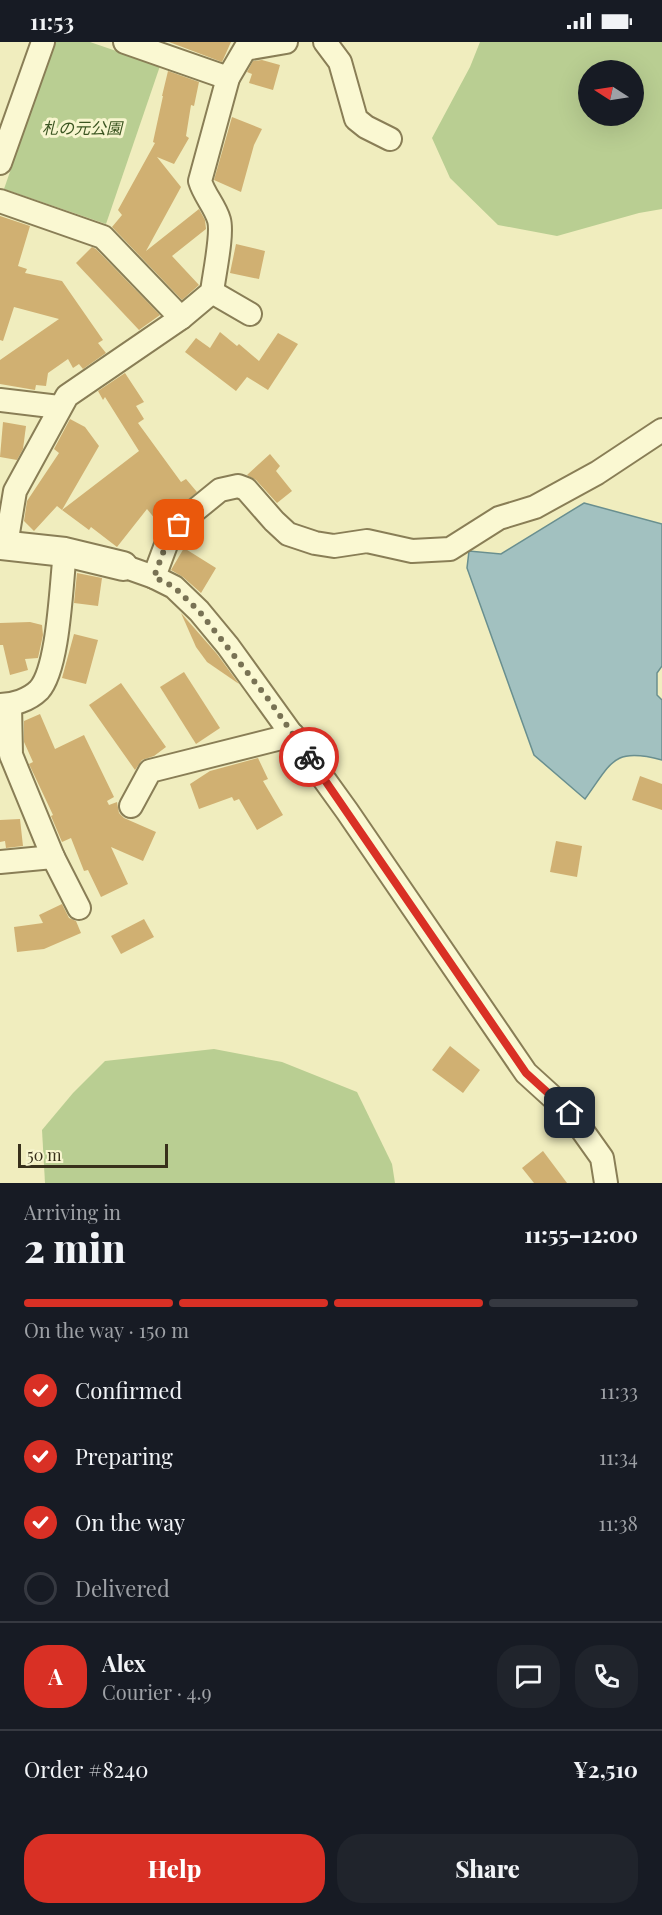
<!DOCTYPE html>
<meta charset="utf-8">
<style>
:root{--surface:#171b24;--page:#20242c;--text:#f1f3f6;--muted:#9ea1a6;--line:#363941;--accent:#d93025}
body{margin:0;font-family:"Playfair Display","Noto Sans JP",serif;background:var(--page);color:var(--text);height:100vh;display:flex;flex-direction:column;font-size:22px;white-space:nowrap}
*{box-sizing:border-box;margin:0}
p{font-size:20px;color:var(--muted)}
.icon{flex:none;width:33px;height:33px;fill:none;stroke:currentColor;stroke-width:2;stroke-linecap:round;stroke-linejoin:round}
.map{position:relative;height:1141px;overflow:hidden}
.sheet{display:flex;flex-direction:column;background:var(--surface);flex:1}
.sheet>*{flex:none}
.needle{width:39px;rotate:282deg}
.fabs{position:absolute;left:578px;top:18px;display:grid;gap:12px}
.fabs a{display:grid;place-items:center;width:66px;height:66px;border-radius:50%;background:var(--surface);box-shadow:0 6px 24px #0002;font-size:30px}
.scale{position:absolute;left:18px;bottom:15px;width:150px;box-sizing:border-box;padding-left:6px;border:3px solid #38301b;border-top:0;font-size:16px;line-height:21px;white-space:nowrap;color:#38301b;-webkit-text-stroke:4px #f7f5ce;paint-order:stroke}
.pin{position:absolute;display:grid;place-items:center;width:51px;height:51px;color:#fff;margin:-26px;border-radius:12px;box-shadow:0 3px 9px #0006}
.courier{position:absolute;display:grid;place-items:center;width:60px;height:60px;margin:-30px;border:4px solid #d93025;border-radius:50%;background:#fff;color:#222;box-shadow:0 2px 8px #0007}
.overview em{font-style:normal;font-weight:800}
.overview div{display:flex;flex-direction:column-reverse}
.overview{display:flex;align-items:center;justify-content:space-between;height:102px;padding:0 24px}
h1{font-size:39px;font-weight:800;line-height:45px}
.bar{display:grid;grid-template-columns:repeat(4,1fr);gap:9px 6px;align-content:center;height:72px;padding:0 24px}
.bar i{height:8px;border-radius:4px;background:var(--line)}
.bar .on{background:var(--accent)}
.bar p{grid-column:span 4}
.line{display:flex;align-items:center;gap:15px;padding:0 24px;border-top:2px solid var(--line)}
.line div{flex:1}
.round{display:grid;place-items:center;flex:none;width:63px;height:63px;border-radius:24px;background:var(--page)}
ol{padding:0 24px;list-style:none}
li{display:flex;align-items:center;gap:18px;height:66px}
li p{margin-inline-start:auto}
li .icon{padding:6px;border-radius:50%;background:var(--accent);color:#fff;stroke-width:4}
li:last-child{color:var(--muted)}
li i{width:33px;height:33px;border:3px solid var(--line);border-radius:50%}
.action{display:flex;gap:12px;margin-top:auto;padding:12px 24px}
.action a{flex:1;height:69px;border-radius:24px;background:var(--accent);color:#fff;font-size:24px;font-weight:800;line-height:69px;text-align:center}
.action a+a{background:var(--page);color:var(--text)}
.status{display:flex;justify-content:space-between;align-items:center;height:42px;padding:0 30px;background:var(--surface);direction:ltr}
.status svg{height:16px;fill:currentColor}
.map>svg:first-child{display:block}
.green{fill:#b9ce92;fill-rule:evenodd}
.water{fill:#a2c1c0;stroke:#698f8f;stroke-width:1.5}
.building{fill:#d0b072}
.lines{fill:none;stroke-linecap:round;stroke-linejoin:round}
.minor-casing{stroke:#897e56;stroke-width:26}
.tertiary-casing{stroke:#897e56;stroke-width:32}
.minor{stroke:#faf8d2;stroke-width:22}
.tertiary{stroke:#faf8d2;stroke-width:28}
.done{stroke:#787254;stroke-width:6;stroke-dasharray:0 10.8}
.route{stroke:#d93025;stroke-width:8}
.labels{text-anchor:middle;stroke-width:6;stroke-linejoin:round;paint-order:stroke}
.park-label{font-size:16px;font-style:italic;fill:#3b5521;stroke:#f7f5ce}
</style>
<div class="status"><b>11:53</b><svg viewBox="0 0 49 12"><path d="M0 12V9h3v3zM5 12V6h3v6zM10 12V3h3v9zM15 12V0h3v12zM26 1h20v11H26zM47 4h2v5h-2z"/></svg></div>
<div class="map">
<svg width="662" height="1141" viewBox="0 0 662 1141">
<rect width="100%" height="100%" fill="#f0edbe"/>
<!-- green -->
<g class="green">
<polygon points="55,0 90,0 160,24 106,182 4,147"/>
<path d="M480,0H662V167L639,171L557,194L498,183L450,136L432,96L470,25ZM588,28H633V74H588Z"/>
<polygon points="214,1007 282,1020 357,1050 392,1122 395,1141 45,1141 42,1088 73,1051 105,1019"/>
</g>
<!-- water -->
<path class="water" d="M584,461L662,482V624L657,631V653L662,658V718C613,705 612,720 585,757L534,713L467,526L469,509L501,512Z"/>
<!-- building -->
<g class="building">
<polygon points="169,0 231,0 222,20"/>
<polygon points="262,18 280,23 273,48 249,41 252,32 247,30 253,19"/>
<polygon points="168,29 199,40 194,64 191,63 186,94 189,96 174,122 157,115 181,145 146,209 199,167 205,178 206,187 172,214 199,243 182,258 112,185 122,173 118,168 155,101 153,100 163,54 162,54"/>
<polygon points="232,75 262,87 254,103 241,150 214,138"/>
<polygon points="0,174 30,184 18,224 27,227 25,231 62,239 103,298 98,301 106,311 83,327 79,322 73,326 68,317 48,331 46,344 36,343 35,348 0,342 0,318 59,277 14,265 3,299 0,298"/>
<polygon points="236,202 265,209 259,237 230,231"/>
<polygon points="92,205 96,207 160,273 139,288 76,221"/>
<polygon points="220,290 237,304 239,302 259,319 278,291 298,302 268,348 247,335 236,349 185,310 196,296 210,306"/>
<polygon points="125,331 144,360 136,364 144,377 138,381 181,440 186,437 197,450 160,483 147,467 117,505 91,485 89,488 62,468 139,409 105,355 103,358 98,349"/>
<polygon points="70,377 85,385 99,404 62,468 57,464 34,489 24,479 27,459 59,411 54,407"/>
<polygon points="3,380 26,384 23,407 17,418 0,415"/>
<polygon points="270,412 280,424 276,429 292,449 277,461 256,438 247,433"/>
<polygon points="184,506 216,526 201,551 183,535 171,528"/>
<polygon points="77,531 102,536 98,564 74,561"/>
<polygon points="181,571 217,612 239,642 207,620 196,605"/>
<polygon points="30,580 42,583 43,593 38,616 25,617 28,628 10,633 3,603 0,603 0,581"/>
<polygon points="74,592 98,598 86,642 62,636"/>
<polygon points="184,630 220,686 196,702 160,645"/>
<polygon points="121,641 166,705 154,714 142,718 135,728 89,663"/>
<polygon points="40,672 55,707 84,693 114,755 107,759 109,763 117,760 119,771 124,776 156,790 143,819 111,805 128,842 101,855 88,828 84,829 71,796 62,800 51,774 53,773 29,722 33,720 24,700 24,679"/>
<polygon points="258,716 268,737 263,739 283,773 257,788 239,757 234,759 232,755 199,767 190,742 210,729"/>
<polygon points="640,734 662,742 662,768 632,758"/>
<polygon points="20,777 23,804 6,806 5,799 0,800 0,778"/>
<polygon points="556,799 582,804 577,835 550,830"/>
<polygon points="62,862 69,876 76,879 81,891 44,907 17,910 14,885 43,881 39,873"/>
<polygon points="144,877 154,895 121,912 111,894"/>
<polygon points="450,1004 480,1028 463,1051 432,1028"/>
<polygon points="543,1109 567,1141 534,1141 522,1126"/>
</g>
<g class="lines">
<!-- minor casing -->
<g class="minor-casing">
<g id="minor">
<polyline points="125,0 228,36"/>
<polyline points="325,0 340,20 356,77 366,85 390,97"/>
<polyline points="0,121 43,0"/>
<polyline points="0,159 103,195 181,276"/>
<polyline points="212,250 250,272"/>
<polyline points="0,358 59,365"/>
<path d="M6,503L15,449L67,354L181,276L212,250C214,233 223,192 219,178C215,164 204,153 200,139L228,36L245,7L286,0"/>
<polyline points="123,524 154,535 174,545 199,569 228,604 347,769 526,1031 570,1071 602,1116 606,1141"/>
<polyline points="154,535 170,492 188,474 220,448 238,444 246,447 274,479 288,492 315,501 334,504 367,499 412,509 450,507 499,476 535,465 597,431 662,388"/>
<path d="M0,663C13,663 29,658 39,648C59,626 61,542 65,510"/>
<polyline points="10,663 11,713 53,815 79,866"/>
<polyline points="131,764 150,729 293,693"/>
<polyline points="0,820 53,815"/>
</g>
</g>
<!-- tertiary casing -->
<g class="tertiary-casing">
<polyline id="tertiary" points="0,503 65,510 123,524"/>
</g>
<!-- minor -->
<use href="#minor" class="minor"/>
<!-- tertiary -->
<use href="#tertiary" class="tertiary"/>
</g>
<g class="lines">
<!-- done -->
<polyline class="done" points="179,483 170,492 154,535 174,545 199,569 269,658 309,715"/>
<!-- route -->
<polyline class="route" points="309,715 526,1031 570,1071"/>
</g>
<g class="labels">
<!-- park labels -->
<g class="park-label">
<text x="82" y="92">札の元公園</text>
</g>
</g>
</svg>
<div class="fabs">
<a><svg class="needle" viewBox="-14 -14 28 28"><path d="M0-13l5 13h-10z" fill="#e53935"/><path d="M0 13l5-13h-10z" fill="#9ea1a6"/></svg></a>
</div>
<div class="scale">50 m</div>
<div class="pin" style="left:179px;top:483px;background:#ea580c"><svg class="icon" aria-label="bag" viewBox="0 0 24 24"><path d="M5 8h14l-1 12H6zM9 8a3 3 0 0 1 6 0"/></svg></div>
<div class="pin" style="left:570px;top:1071px;background:#1f2937"><svg class="icon" aria-label="home" viewBox="0 0 24 24"><path d="M3 11l9-7 9 7M6 9v11h12V9"/></svg></div>
<div class="courier" style="left:309px;top:715px"><svg class="icon" aria-label="bike" viewBox="0 0 24 24"><circle cx="6" cy="16" r="4"/><circle cx="18" cy="16" r="4"/><path d="M6 16l4-8h5l3 8M10 8l3 8H6M13 5h3"/></svg></div>
</div>
<section class="sheet">
<div class="overview"><div><h1>2 min</h1><p>Arriving in</p></div><em>11:55–12:00</em></div>
<div class="bar"><i class="on"></i><i class="on"></i><i class="on"></i><i></i><p>On the way · 150 m</p></div>
<ol>
<li><svg class="icon" aria-label="check" viewBox="0 0 24 24"><path d="M5 12l5 5 9-10"/></svg>Confirmed<p>11:33</p></li>
<li><svg class="icon" aria-label="check" viewBox="0 0 24 24"><path d="M5 12l5 5 9-10"/></svg>Preparing<p>11:34</p></li>
<li><svg class="icon" aria-label="check" viewBox="0 0 24 24"><path d="M5 12l5 5 9-10"/></svg>On the way<p>11:38</p></li>
<li><i></i>Delivered</li>
</ol>
<div class="line" style="height:108px"><b class="round" style="background:var(--accent);color:#fff">A</b><div><b>Alex</b><p>Courier · 4.9</p></div><a class="round"><svg class="icon" aria-label="chat" viewBox="0 0 24 24"><path d="M4 5h16v11H9l-5 4z"/></svg></a><a class="round"><svg class="icon" aria-label="phone" viewBox="0 0 24 24"><path d="M5 4h4l2 5-3 2q2 4 5 5l2-3 5 2v4C11 20 4 13 5 4z"/></svg></a></div>
<div class="line" style="height:78px"><div>Order #8240</div><b>¥2,510</b></div>
<div class="action"><a>Help</a><a>Share</a></div>
</section>
